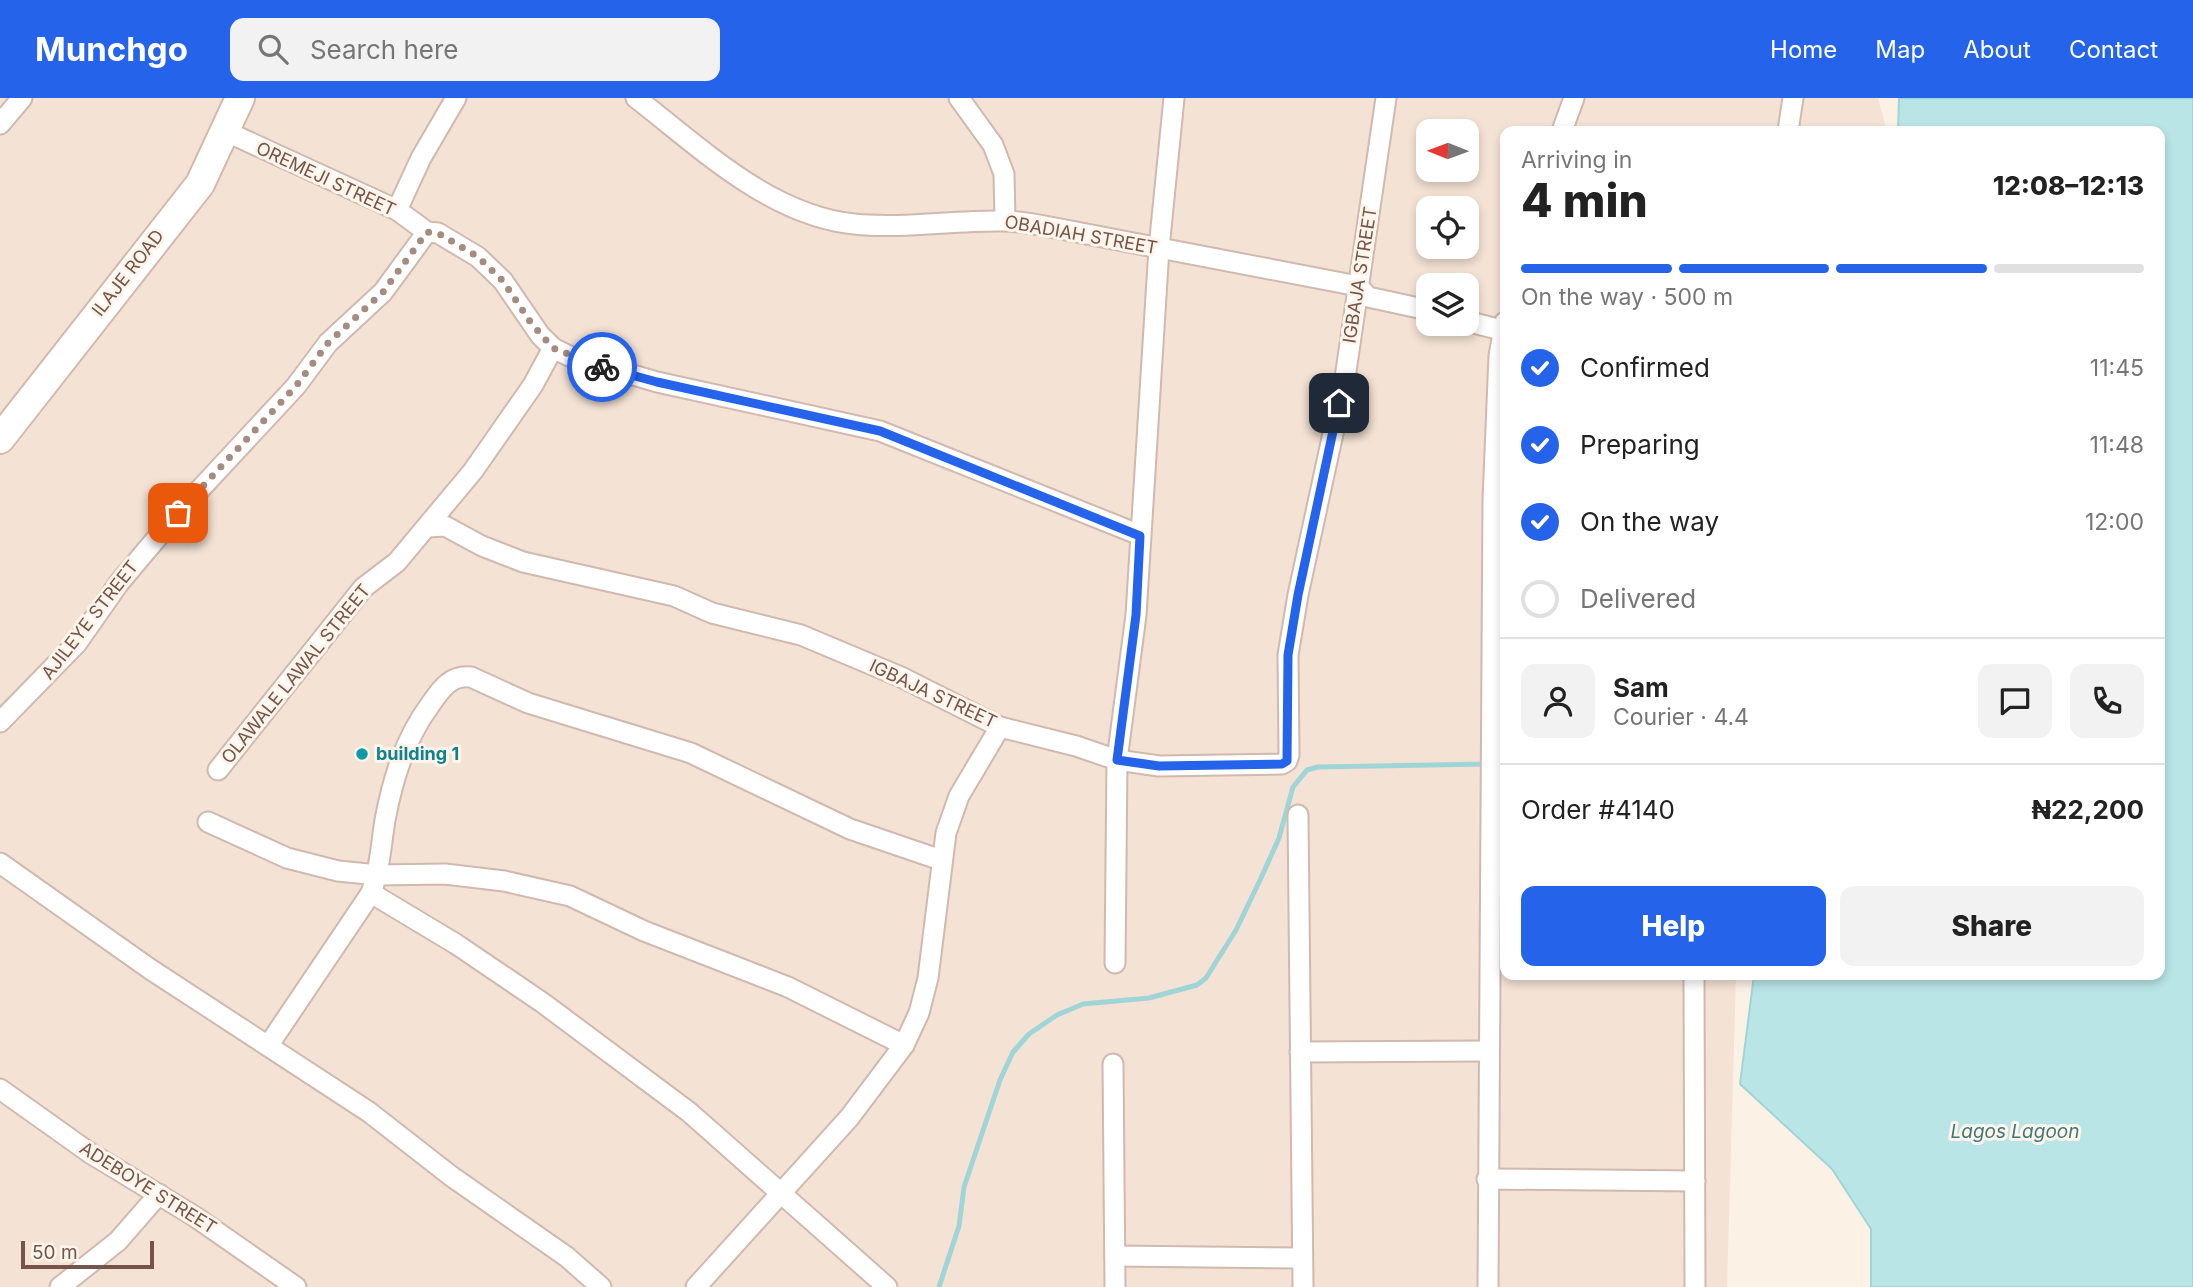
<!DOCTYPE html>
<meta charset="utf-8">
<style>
:root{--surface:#fff;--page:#f2f2f2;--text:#222;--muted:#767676;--line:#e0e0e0;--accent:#2563eb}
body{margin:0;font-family:Inter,sans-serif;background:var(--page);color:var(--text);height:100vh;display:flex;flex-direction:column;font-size:26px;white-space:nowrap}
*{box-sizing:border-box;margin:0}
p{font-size:23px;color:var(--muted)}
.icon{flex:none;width:38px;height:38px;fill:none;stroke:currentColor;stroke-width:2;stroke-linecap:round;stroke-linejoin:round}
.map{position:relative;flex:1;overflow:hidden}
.panel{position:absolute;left:1500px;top:28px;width:665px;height:854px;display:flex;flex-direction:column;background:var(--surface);border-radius:14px;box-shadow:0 4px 10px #0003}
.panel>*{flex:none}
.needle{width:46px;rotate:271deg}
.fabs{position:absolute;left:1416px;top:21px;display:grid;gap:14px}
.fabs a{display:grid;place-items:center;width:63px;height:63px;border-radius:14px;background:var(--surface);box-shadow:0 4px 10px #0003;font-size:35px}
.scale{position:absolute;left:21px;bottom:18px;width:133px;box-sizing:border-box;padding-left:7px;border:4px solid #75554a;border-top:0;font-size:19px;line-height:24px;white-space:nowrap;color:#75554a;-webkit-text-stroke:5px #fff5eb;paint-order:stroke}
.pin{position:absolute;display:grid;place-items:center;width:60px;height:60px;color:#fff;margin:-30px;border-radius:14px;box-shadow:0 4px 10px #0006}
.courier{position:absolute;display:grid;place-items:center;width:70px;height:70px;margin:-35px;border:5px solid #2563eb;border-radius:50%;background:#fff;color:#222;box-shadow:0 2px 9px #0007}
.head em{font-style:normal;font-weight:800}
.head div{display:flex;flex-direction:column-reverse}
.head{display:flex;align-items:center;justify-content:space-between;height:119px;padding:0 21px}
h1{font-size:46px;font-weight:800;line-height:52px}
.bar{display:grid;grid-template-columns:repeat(4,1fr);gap:10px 7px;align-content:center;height:84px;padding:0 21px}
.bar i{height:9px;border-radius:5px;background:var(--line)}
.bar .active{background:var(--accent)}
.bar p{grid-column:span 4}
.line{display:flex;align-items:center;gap:18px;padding:0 21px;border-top:2px solid var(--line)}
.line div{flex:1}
.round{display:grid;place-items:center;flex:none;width:74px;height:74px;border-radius:14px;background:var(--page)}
ol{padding:0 21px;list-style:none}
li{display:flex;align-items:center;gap:21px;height:77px}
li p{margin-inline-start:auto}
li .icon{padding:7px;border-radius:50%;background:var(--accent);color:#fff;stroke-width:4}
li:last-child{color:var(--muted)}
li i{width:38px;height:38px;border:4px solid var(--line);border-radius:50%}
.cta{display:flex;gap:14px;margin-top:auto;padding:14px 21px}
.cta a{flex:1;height:80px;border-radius:14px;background:var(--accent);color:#fff;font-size:28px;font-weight:800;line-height:80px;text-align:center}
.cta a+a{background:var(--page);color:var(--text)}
header{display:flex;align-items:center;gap:42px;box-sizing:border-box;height:98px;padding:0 35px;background:var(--accent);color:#fff}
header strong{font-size:33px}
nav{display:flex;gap:38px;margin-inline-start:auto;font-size:24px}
.search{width:490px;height:63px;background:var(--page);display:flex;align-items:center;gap:18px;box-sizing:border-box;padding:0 24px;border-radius:14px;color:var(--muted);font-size:26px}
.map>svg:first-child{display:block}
.residential{fill:#f4e2d4;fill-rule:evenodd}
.water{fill:#b9e5e6;stroke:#a0d5d8;stroke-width:2}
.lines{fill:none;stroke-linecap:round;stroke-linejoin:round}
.stream{stroke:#a0d5d8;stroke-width:5}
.street-casing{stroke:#d0b9ae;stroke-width:23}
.secondary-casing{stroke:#d3b8ac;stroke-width:32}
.street{stroke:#fff;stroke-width:19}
.secondary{stroke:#fff;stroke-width:28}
.done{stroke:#a48c80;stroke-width:7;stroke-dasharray:0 12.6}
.route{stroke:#2563eb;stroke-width:9}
.culture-dot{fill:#0f9aa8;stroke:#fff5eb;stroke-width:2.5}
.labels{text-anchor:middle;stroke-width:6;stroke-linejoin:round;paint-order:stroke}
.street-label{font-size:18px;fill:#75554a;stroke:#fff5eb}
.culture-label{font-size:18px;font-weight:bold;fill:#0d838f;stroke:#fff5eb;text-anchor:start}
.water-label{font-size:19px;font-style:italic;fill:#3e787b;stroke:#fff5eb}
</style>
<header>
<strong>Munchgo</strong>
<div class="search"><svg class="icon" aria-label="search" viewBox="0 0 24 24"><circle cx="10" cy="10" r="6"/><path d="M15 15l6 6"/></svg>Search here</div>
<nav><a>Home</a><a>Map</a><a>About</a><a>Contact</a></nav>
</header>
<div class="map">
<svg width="2193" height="1189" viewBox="0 0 2193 1189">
<rect width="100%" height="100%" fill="#fcf1e5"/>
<!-- residential -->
<path class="residential" d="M0,0H1878L1887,33H1505V877H1736L1727,1189H0ZM1428,33H1466V72H1428ZM1428,110H1466V149H1428ZM1428,187H1466V226H1428Z"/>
<!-- water -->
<polygon class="water" points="1899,0 2193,0 2193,1189 1871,1189 1871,1131 1832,1071 1740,986 1754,877 2160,877 2160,33 1898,33"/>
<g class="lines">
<!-- stream -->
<polyline class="stream" points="939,1189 959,1128 964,1089 1000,982 1013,954 1029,936 1057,917 1083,906 1149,900 1197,887 1206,880 1236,832 1261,780 1279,740 1293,689 1307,672 1318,669 1487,666"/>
<!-- street casing -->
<g class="street-casing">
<g id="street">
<path d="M636,0C701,50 769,117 854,126C903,131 954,122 1003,123C1018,123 1035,126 1050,129L1358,188L1368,199L1428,212"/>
<polyline points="959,0 993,47 1004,76 1005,122"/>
<polyline points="0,26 22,0"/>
<polyline points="225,33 397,112 427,134 438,135 478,159 503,183 540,237 553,250 569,258 657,284 880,333 1140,437"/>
<polyline points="1562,33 1574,0"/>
<polyline points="1788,33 1793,0"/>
<polyline points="397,112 421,60 456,0"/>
<polyline points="1466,223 1505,233"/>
<polyline points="428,429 445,428 482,448 523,464 674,498 712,515 801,537 901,579 1000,629 1076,648 1117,662 1159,668 1282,666 1287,663 1289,657 1288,557 1298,497 1345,280 1386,0"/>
<polyline points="0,624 77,545 119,485 178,415 296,288 328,245 383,194 427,134"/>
<polyline points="218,672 363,490 397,464 473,373 533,287 553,250"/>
<polyline points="1298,717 1303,1189"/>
<polyline points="208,724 287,760 338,773 378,777 445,776 504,783 570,798 644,833 788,889 904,947"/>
<polyline points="0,765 150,871 369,1014 451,1078 567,1159 601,1189"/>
<polyline points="371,795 456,846 543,905 689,1014 887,1189"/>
<polyline points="1115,865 1117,662 1136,517 1159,150 1174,0"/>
<polyline points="1694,877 1695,1189"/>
<path d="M268,948L371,795C380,771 381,747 385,722C393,680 405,641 430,607C441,591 450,577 471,579L528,605L691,655L850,731L941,762"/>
<polyline points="1300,954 1487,953"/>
<polyline points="1113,966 1115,1189"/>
<polyline points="0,991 90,1055 194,1118 296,1189"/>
<polyline points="1487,1081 1695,1083"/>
<polyline points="1115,1158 1302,1160"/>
<polyline points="60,1189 118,1143 159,1096"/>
<polyline points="696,1189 849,1020 904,947 919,915 928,880 946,735 959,698 1000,629"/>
<polyline points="1488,1189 1493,402 1499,258 1505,224"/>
</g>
</g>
<!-- secondary casing -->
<g class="secondary-casing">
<polyline id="secondary" points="0,341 200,86 240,0"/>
</g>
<!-- street -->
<use href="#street" class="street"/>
<!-- secondary -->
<use href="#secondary" class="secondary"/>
</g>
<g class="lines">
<!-- done -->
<polyline class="done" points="178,415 296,288 328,245 383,194 427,134 438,135 478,159 503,183 531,225 553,250 602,269"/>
<!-- route -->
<polyline class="route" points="602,269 657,284 880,333 1140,438 1136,517 1117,662 1159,668 1282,666 1287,663 1288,557 1298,497 1339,305"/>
</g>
<!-- markers -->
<circle class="culture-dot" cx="362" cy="656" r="7"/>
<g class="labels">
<!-- street labels -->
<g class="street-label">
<text transform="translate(326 81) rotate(25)" y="6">OREMEJI STREET</text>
<text transform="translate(1081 137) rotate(10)" y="6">OBADIAH STREET</text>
<text transform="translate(128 175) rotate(-52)" y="6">ILAJE ROAD</text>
<text transform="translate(1360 177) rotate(-81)" y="6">IGBAJA STREET</text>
<text transform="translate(90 522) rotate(-52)" y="6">AJILEYE STREET</text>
<text transform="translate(296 576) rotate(-51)" y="6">OLAWALE LAWAL STREET</text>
<text transform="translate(933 596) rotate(25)" y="6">IGBAJA STREET</text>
<text transform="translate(148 1090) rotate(32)" y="6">ADEBOYE STREET</text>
</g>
<!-- culture labels -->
<g class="culture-label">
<text x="376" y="662">building 1</text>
</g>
<!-- water labels -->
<g class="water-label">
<text x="2015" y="1040">Lagos Lagoon</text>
</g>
</g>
</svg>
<div class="fabs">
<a><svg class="needle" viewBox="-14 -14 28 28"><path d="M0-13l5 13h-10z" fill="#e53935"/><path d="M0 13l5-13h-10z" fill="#767676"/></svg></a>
<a><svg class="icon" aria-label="locate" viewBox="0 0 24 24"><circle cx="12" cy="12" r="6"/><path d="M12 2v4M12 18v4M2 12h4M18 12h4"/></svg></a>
<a><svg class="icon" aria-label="layers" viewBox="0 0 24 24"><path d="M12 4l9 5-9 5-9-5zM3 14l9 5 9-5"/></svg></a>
</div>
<div class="scale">50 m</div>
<div class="pin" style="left:178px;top:415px;background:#ea580c"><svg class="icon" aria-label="bag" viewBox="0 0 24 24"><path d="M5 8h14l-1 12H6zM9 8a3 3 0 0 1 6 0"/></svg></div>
<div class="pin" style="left:1339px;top:305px;background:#1f2937"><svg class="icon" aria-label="home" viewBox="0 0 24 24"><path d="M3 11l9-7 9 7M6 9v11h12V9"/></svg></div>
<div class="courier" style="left:602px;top:269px"><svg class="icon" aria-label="bike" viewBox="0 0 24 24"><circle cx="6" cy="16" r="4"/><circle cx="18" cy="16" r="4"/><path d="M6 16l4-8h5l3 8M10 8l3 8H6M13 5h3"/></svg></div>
<section class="panel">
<div class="head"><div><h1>4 min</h1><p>Arriving in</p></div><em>12:08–12:13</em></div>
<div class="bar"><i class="active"></i><i class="active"></i><i class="active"></i><i></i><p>On the way · 500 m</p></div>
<ol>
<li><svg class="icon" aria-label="check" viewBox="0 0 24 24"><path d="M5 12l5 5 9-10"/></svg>Confirmed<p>11:45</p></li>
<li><svg class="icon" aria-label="check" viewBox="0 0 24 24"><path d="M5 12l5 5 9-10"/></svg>Preparing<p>11:48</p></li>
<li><svg class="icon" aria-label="check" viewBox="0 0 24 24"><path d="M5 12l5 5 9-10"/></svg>On the way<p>12:00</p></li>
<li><i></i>Delivered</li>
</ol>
<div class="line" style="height:126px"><a class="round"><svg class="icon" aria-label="person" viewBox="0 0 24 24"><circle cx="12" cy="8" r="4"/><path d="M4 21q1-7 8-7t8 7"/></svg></a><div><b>Sam</b><p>Courier · 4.4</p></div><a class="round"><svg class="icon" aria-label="chat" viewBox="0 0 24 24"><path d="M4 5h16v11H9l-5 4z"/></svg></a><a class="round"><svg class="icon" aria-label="phone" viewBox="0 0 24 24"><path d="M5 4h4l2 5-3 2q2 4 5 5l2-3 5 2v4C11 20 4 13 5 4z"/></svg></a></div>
<div class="line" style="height:91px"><div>Order #4140</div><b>₦22,200</b></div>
<div class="cta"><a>Help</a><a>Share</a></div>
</section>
</div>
